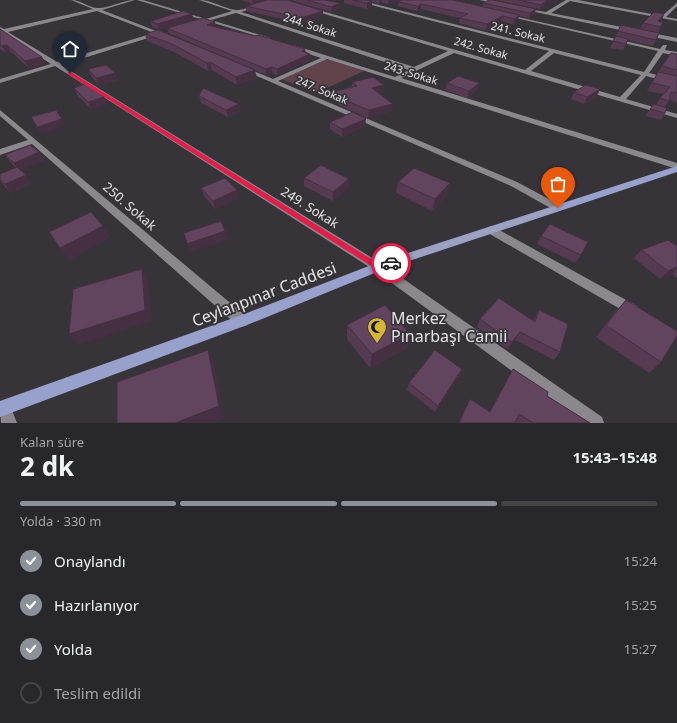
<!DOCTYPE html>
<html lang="tr">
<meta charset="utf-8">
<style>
:root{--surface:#28272b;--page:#302f33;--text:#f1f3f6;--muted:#a5a5a9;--line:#444447;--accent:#8c9099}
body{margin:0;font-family:"Noto Sans",sans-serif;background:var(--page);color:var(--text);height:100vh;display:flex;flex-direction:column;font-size:15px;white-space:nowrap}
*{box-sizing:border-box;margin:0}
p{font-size:13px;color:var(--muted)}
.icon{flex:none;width:22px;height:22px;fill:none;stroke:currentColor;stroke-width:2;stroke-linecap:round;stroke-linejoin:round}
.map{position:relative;height:423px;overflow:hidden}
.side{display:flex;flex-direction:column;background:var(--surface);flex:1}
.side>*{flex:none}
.pin{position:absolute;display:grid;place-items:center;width:34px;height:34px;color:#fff;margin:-41px -17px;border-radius:50% 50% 50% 0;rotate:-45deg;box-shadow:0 0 4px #0007}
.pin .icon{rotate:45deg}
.courier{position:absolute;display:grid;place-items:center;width:40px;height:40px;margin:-20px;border:3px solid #e11d48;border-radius:50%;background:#fff;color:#222;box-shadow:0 1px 5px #0007}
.overview em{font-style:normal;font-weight:700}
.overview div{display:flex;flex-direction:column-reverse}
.overview{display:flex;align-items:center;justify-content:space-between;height:68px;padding:0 20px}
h1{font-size:26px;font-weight:700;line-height:30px}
.bar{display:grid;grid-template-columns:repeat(4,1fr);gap:6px 4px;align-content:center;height:48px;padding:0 20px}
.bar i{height:5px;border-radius:3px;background:var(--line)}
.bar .current{background:var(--accent)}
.bar p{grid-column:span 4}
ol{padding:0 20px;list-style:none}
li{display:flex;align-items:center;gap:12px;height:44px}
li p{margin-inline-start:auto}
li .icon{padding:4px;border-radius:50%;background:var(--accent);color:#fff;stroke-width:4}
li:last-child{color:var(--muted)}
li i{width:22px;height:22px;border:2px solid var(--line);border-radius:50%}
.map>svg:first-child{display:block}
.green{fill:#62434b}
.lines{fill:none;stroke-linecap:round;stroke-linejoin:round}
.minor{fill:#8a888d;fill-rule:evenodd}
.major{fill:#98a1cb;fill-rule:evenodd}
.wall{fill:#553a51}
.shaded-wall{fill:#453042}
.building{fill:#63445e;stroke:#453042}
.route{fill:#e11d48}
.done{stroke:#a6a5a9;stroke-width:4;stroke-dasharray:0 7.2}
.labels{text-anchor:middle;stroke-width:3.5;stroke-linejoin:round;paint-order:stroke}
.far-street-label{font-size:11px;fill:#e3e2e5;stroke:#363439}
.street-label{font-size:13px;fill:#e3e2e5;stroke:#363439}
.near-street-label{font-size:16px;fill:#e3e2e5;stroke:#363439}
.near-poi-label{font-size:16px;fill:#e3e2e5;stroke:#363439;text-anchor:start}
</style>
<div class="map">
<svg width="677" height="423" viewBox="0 0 677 423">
<rect width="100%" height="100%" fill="#363439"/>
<!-- green -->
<polygon class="green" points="325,60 331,60 364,71 316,93 281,79"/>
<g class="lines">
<!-- minor -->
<g class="minor">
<path d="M71,0C81,0 89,8 98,8C107,9 123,0 135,0L102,10L169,36L166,38L158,35L61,65L382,264L602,417L604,423H583L374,270L55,66L0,83V79L51,64L3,33L0,34V27L4,29L93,9ZM97,11L154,33L57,62L8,32Z"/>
<path d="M137,0H143L206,19L232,11L199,0C212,0 223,8 235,10C246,11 265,0 278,0L241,12L414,67L448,51L308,9L312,8L525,70L549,51L352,0H359L644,72L658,51L503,15L505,14L660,49L663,45H667L665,50L677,52V56L663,53L649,73L677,80V84L646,76L626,99L677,114V118L454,53L401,78L677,163V169L327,59L278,81L517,182L562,206L563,208L558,211L554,210L511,186L241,69L246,68L273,79L321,58L291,48V46L293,45L395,77L409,70L236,13L211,20L270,38V40ZM554,53L641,75L620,97L531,71Z"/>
<polygon points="480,0 487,0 501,4 499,5"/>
<polygon points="566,0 578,0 662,16 677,3 677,6 666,17 677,19 677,21 570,1 551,13 677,38 677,42 521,9 523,8 546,12"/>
<polygon points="0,110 247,317 248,321 247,325 242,327 237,325 32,144 0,155 0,149 28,140 0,116"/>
<polygon points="492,226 637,306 639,310 637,314 633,315 629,314 488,233 487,230 488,227"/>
<polygon points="4,400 9,403 17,423 1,423 0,402"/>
</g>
<!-- major -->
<polygon class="major" points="677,166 677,172 382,270 247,325 0,417 0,401 239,316 374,264"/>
</g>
<!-- wall -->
<g class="wall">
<polygon points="241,0 266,0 253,4"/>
<polygon points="290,0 325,0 340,3 340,8 331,12"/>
<polygon points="344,0 453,0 482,7 483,3 535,13 529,18 519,16 518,20 513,24 501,21 485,30 459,23 460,18 421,9 417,11 398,6 398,2 399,1 388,4 382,3 379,4 372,2 372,7 367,9 344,3"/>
<polygon points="496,0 551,0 540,9"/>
<polygon points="246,6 323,11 323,15 302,23 246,11"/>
<polygon points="664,14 660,22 661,27 658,33 640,29 643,23"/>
<polygon points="194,20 159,29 152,27 151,21"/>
<polygon points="621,25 656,40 653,46 628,40 623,50 610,48"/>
<polygon points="167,28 305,49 306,52 310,54 310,60 277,75 272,73 266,75 169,33"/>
<polygon points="0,29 46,63 29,68 10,51 6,53 0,49"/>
<polygon points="158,30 257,78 237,85 212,70 208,71 174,52 147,41 145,34"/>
<polygon points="677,54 677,103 669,100 665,107 665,113 661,120 646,116 650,109 656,105 660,98 663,94 647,91 662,66"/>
<polygon points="88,69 115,73 118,80 99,85 91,76"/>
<polygon points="352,82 384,85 383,92 379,93 392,111 368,118 339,105 332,99 332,92 352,87"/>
<polygon points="447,83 480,83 478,89 467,98 445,90"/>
<polygon points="74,88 104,97 107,104 91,109 77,95"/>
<polygon points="574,92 597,96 584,104 571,99"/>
<polygon points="199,96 240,111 228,117 201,103"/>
<polygon points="330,122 365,126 342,137 330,129"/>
<polygon points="5,155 44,160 20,170 31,183 11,193 0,181 0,174 16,168 11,163"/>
<polygon points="304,178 349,187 333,201 304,186"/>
<polygon points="398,182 447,195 432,211 396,193"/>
<polygon points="201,188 239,198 215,209 204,196"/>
<polygon points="541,236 581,255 575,263 537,244"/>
<polygon points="677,246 677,278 672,274 660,279 634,258 641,250"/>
<polygon points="626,300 661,362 649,373 596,337 616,311"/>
<polygon points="539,310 560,352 554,360 515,340 507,349 477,327 480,319 533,321"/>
<polygon points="347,325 410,334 406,349 370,368 347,339"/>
<polygon points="462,369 459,377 435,412 407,390 409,383"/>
<polygon points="513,369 547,396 590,423 458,423 470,399 490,411 508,378"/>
</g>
<!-- shaded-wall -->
<g class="shaded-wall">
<polygon points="252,0 266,0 253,4"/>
<polygon points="379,0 382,0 382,3 379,4"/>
<polygon points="388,0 403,0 388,4"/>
<polygon points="547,0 551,0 540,9 541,5"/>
<polygon points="372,1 372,7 367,9 367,3"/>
<polygon points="340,3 340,8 331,12 331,7"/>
<polygon points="421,4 421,9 417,11 418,6"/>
<polygon points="536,9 535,13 529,18 530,13"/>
<polygon points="323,11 323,15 302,23 301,18"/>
<polygon points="192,14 194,20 159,29 157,24"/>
<polygon points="664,14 662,20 655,27 658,21"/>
<polygon points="519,15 518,20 513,24 515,19"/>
<polygon points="503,16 501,21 485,30 487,24"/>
<polygon points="215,22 216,27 207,25"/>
<polygon points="7,45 10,51 6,53 2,46"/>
<polygon points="310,54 310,60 277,75 277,69"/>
<polygon points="42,57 46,63 29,68 25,61"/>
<polygon points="210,62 212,70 208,71 207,63"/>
<polygon points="272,67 272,73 266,75 266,69"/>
<polygon points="255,70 257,78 237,85 236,77"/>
<polygon points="115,73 118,80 99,85 96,78"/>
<polygon points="480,83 478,89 467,98 469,91"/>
<polygon points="384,85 383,92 372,95 372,88"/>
<polygon points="600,89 597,96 584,104 587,97"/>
<polygon points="104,97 107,104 91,109 88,102"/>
<polygon points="239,104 240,111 228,117 226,110"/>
<polygon points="393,104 392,111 368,118 369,110"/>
<polygon points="62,119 66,126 41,134 37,127"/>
<polygon points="366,119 365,126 342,137 342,129"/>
<polygon points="39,152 44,160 19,171 14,163"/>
<polygon points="26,175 31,183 11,193 5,184"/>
<polygon points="349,179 349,187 333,201 333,192"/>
<polygon points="450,183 447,195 432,211 435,199"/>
<polygon points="237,190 239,198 215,209 213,201"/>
<polygon points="103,226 110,238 69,260 60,248"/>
<polygon points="225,231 228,240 190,252 187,244"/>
<polygon points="677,267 677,268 672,274 660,279 668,271"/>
<polygon points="142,269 148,281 152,321 79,345 69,334"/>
<polygon points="520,332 515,340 507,349 512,342"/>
<polygon points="410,334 406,349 370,368 372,354"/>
<polygon points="208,350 214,364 225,418 213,423 175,423"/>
<polygon points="462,369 459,377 435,412 438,406"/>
</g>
<!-- building -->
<g class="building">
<polygon points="267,0 287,0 323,11 301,18 246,6"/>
<polygon points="307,0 325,0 340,3 331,7"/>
<polygon points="353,0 367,0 372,1 367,3"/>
<polygon points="402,0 453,0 519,15 515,19 503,16 487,24 460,18 468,14 421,4 418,6 398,2"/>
<polygon points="489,0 493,0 536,9 530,13 483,3"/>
<polygon points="518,0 547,0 541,5"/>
<polygon points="183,11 192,14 157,24 151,21"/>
<polygon points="654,12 664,14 658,21 663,22 661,27 643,23"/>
<polygon points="203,18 215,22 207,25 255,36 258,35 305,49 302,51 310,54 277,69 272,67 266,69 167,28"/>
<polygon points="621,25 659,33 656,40 618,31"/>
<polygon points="0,29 42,57 25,61 7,45 2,46 0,45"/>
<polygon points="158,30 255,70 236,77 210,62 207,63 172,44 145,34"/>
<polygon points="616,36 628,39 626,44 613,41"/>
<polygon points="671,53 677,54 677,70 662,66"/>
<polygon points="106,65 115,73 96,78 88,69"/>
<polygon points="658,72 677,76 677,93 671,92 669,101 660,98 670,87 652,83"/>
<polygon points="458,76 480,83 469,91 447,83"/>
<polygon points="373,77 384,85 372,88 393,104 369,110 339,98 332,92 357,86 352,82"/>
<polygon points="85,84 95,89 104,97 88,102 74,88"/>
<polygon points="586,85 600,89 587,97 574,92"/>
<polygon points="203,88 239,104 226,110 199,96"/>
<polygon points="654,104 667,108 665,113 650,109"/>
<polygon points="56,110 62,119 37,127 31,117"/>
<polygon points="353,112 366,119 342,129 330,122"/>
<polygon points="30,145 39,152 14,163 5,155"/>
<polygon points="321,165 349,179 333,192 304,178"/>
<polygon points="17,167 26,175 5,184 0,180 0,174"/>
<polygon points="414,168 450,183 435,199 398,182"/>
<polygon points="225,178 237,190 213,201 201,188"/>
<polygon points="91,212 103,226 60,248 49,232"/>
<polygon points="221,221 225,231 187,244 184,233"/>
<polygon points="550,224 588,242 581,255 541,236"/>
<polygon points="668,240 677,246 677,267 668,271 641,250"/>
<polygon points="142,269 145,310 69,334 73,289"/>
<polygon points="499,298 535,322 539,310 568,324 560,352 520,332 512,342 480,319"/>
<polygon points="626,300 677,331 677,336 661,362 606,325"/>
<polygon points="385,305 410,334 372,354 347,325"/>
<polygon points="208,350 219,406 175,423 117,423 117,382"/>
<polygon points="435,350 462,369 438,406 409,383"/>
<polygon points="513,369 548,392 547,396 590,423 533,423 519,414 515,423 459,423 470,399 490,412"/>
</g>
<!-- route -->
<polygon class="route" points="68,72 71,72 379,264 391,260 394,260 394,265 378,270 376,269 68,74"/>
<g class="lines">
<!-- done -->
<polyline class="done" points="391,263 558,208"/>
</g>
<!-- icons -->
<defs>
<g id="mosque-pin" transform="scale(1)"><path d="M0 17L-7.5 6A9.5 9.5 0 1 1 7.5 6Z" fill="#d7b434" stroke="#363439"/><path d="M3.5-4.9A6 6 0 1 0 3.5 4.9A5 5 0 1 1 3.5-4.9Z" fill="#111"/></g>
</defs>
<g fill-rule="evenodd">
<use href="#mosque-pin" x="377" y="327"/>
</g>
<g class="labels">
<!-- far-street labels -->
<g class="far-street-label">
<text transform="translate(310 25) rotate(18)" y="4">244. Sokak</text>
<text transform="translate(518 32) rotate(14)" y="4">241. Sokak</text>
<text transform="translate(481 48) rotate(16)" y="4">242. Sokak</text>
<text transform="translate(411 73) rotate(17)" y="4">243. Sokak</text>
<text transform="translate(322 90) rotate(23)" y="4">247. Sokak</text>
</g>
<!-- street labels -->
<g class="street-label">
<text transform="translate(130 206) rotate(41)" y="5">250. Sokak</text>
<text transform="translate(310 207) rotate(32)" y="5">249. Sokak</text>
</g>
<!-- near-street labels -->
<g class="near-street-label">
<text transform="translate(264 294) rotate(-21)" y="6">Ceylanpınar Caddesi</text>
</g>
<!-- near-poi labels -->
<g class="near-poi-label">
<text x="391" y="324">Merkez<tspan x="391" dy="18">Pınarbaşı Camii</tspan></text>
</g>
</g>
</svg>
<div class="pin" style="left:558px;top:208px;background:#ea580c"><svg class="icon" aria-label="bag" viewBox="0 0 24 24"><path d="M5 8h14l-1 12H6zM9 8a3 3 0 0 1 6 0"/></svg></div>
<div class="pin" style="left:70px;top:73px;background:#1f2937"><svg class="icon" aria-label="home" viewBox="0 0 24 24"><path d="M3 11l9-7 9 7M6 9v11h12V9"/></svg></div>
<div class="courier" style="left:391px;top:263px"><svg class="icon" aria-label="car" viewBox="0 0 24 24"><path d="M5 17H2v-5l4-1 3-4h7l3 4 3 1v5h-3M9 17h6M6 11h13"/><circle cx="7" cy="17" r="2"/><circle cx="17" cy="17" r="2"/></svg></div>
</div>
<section class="side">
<div class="overview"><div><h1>2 dk</h1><p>Kalan süre</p></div><em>15:43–15:48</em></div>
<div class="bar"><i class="current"></i><i class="current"></i><i class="current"></i><i></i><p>Yolda · 330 m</p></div>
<ol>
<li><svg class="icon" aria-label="check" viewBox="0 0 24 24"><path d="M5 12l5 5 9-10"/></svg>Onaylandı<p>15:24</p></li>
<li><svg class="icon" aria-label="check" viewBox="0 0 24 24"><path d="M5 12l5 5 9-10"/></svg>Hazırlanıyor<p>15:25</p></li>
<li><svg class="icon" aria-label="check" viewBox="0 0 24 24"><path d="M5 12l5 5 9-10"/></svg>Yolda<p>15:27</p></li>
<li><i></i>Teslim edildi</li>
</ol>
</section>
